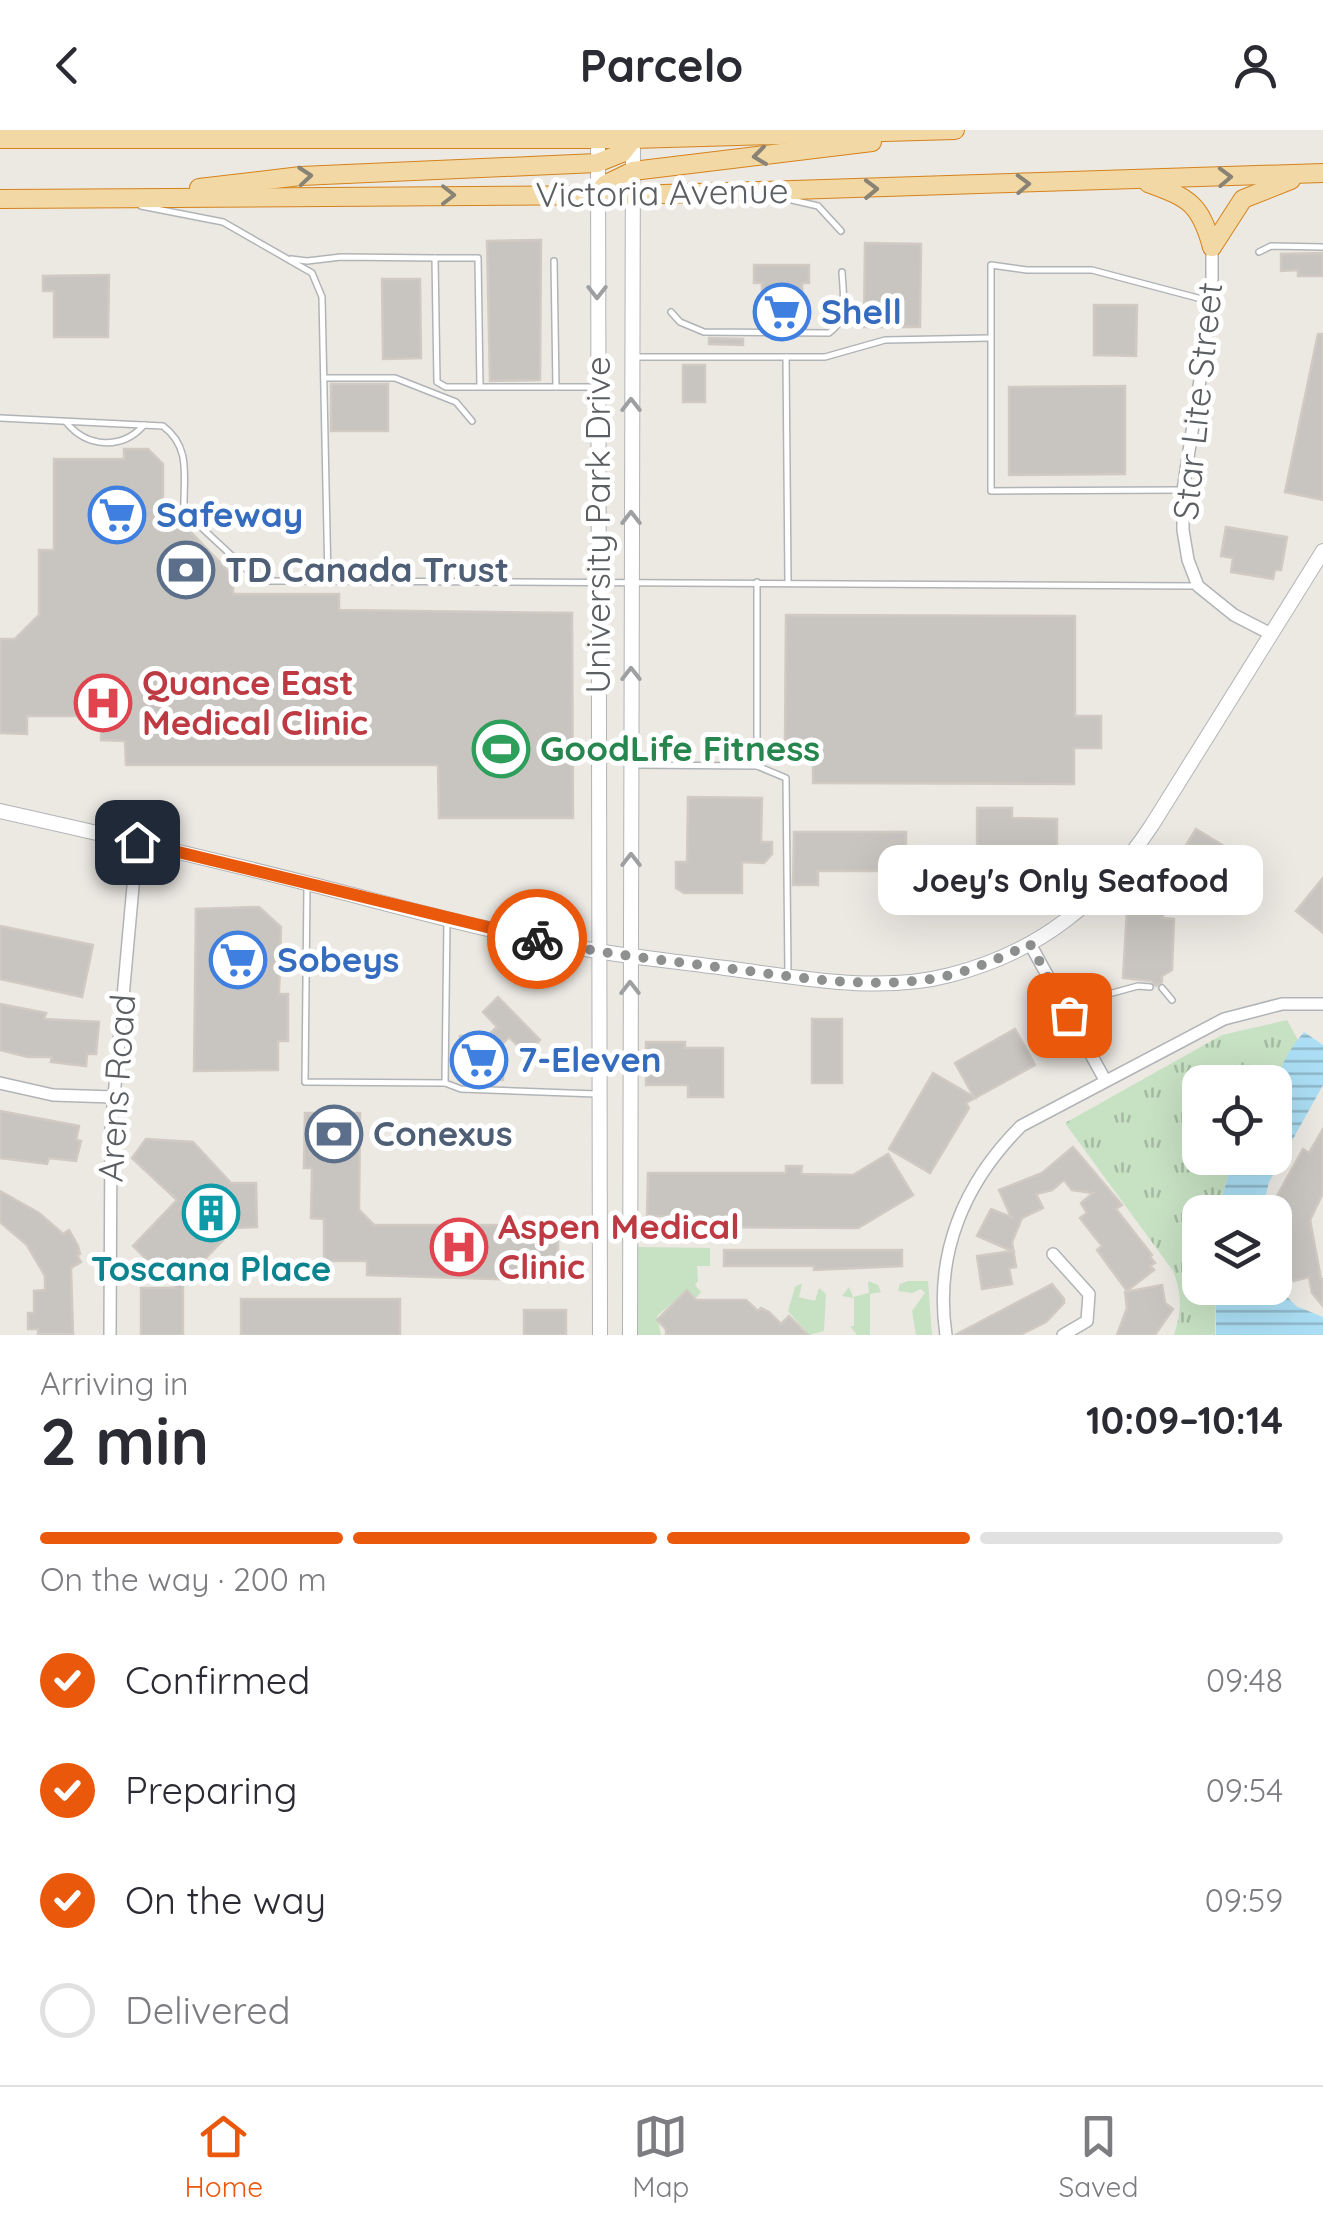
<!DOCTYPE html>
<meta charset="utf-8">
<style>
:root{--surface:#fff;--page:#f7f7f7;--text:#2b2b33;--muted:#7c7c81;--line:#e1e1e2;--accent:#ea580c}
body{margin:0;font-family:Quicksand,sans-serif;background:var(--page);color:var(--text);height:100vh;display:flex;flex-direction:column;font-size:38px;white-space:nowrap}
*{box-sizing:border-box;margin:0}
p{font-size:32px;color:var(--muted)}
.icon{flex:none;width:55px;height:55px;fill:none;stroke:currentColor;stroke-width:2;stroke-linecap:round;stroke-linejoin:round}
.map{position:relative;height:1205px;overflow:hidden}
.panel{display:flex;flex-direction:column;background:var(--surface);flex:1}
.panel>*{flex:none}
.fabs{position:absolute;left:1182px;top:935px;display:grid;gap:20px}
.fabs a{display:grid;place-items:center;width:110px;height:110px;border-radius:20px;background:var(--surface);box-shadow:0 10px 40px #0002;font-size:50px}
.pin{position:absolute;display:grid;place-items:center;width:85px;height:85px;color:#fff;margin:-42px;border-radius:20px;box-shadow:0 5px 15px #0006}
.courier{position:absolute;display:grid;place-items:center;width:100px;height:100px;margin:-50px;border:8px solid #ea580c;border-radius:50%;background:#fff;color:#222;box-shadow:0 2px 12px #0007}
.bubble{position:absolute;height:70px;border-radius:20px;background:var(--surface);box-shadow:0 10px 40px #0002;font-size:32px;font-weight:700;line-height:70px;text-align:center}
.head em{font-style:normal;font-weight:700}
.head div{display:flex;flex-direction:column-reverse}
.head{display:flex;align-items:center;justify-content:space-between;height:170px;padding:0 40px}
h1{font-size:65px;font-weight:700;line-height:75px}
.bar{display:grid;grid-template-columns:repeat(4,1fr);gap:15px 10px;align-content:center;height:120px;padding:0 40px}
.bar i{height:12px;border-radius:8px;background:var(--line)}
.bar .current{background:var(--accent)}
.bar p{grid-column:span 4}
ol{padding:0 40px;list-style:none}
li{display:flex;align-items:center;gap:30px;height:110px}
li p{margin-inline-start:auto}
li .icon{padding:10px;border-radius:50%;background:var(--accent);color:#fff;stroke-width:4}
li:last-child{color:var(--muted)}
li i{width:55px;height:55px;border:5px solid var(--line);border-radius:50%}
header{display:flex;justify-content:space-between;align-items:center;height:130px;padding:0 40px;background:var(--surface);font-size:45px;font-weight:700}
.dock{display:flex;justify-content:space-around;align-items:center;height:140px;border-top:2px solid var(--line);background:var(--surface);font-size:28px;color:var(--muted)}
.dock a{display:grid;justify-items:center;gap:5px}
.dock .current{color:var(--accent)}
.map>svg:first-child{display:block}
.grass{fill:#c7e1c3}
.park{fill:url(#park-tufts)}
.water{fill:url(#water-rules)}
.building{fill:#c8c4c0;stroke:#d0cac3;stroke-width:2.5}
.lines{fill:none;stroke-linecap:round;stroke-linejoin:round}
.service-casing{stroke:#b1b4b7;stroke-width:8}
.minor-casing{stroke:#b1b4b7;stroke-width:14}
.tertiary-casing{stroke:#b1b4b7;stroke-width:16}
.trunk-casing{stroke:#d5821b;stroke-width:20}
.service{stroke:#fff;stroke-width:5}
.minor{stroke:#fff;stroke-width:11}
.tertiary{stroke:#fff;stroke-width:14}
.trunk{stroke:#f2d8a4;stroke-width:18}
.oneway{stroke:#898376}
.oneway2{stroke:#9d9fa1}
.done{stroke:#8e8f8f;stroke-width:10;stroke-dasharray:0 18}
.route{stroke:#ea580c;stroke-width:12}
.labels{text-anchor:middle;stroke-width:10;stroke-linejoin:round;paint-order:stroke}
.street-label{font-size:35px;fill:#5c5f62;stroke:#fff}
.shop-label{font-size:35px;font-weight:bold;fill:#366cbe;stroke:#fff;text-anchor:start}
.service-label{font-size:35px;font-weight:bold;fill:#4e5e75;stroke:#fff;text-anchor:start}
.health-label{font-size:35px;font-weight:bold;fill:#be3a42;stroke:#fff;text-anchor:start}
.leisure-label{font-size:35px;font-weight:bold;fill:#27864d;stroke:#fff;text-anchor:start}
.culture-label{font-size:35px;font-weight:bold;fill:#0d838f;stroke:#fff}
</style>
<header><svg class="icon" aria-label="back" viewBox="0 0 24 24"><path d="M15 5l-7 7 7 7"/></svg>Parcelo<svg class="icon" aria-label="person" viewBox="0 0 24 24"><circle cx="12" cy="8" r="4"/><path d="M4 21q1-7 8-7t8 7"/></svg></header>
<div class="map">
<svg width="1323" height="1205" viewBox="0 0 1323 1205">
<defs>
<pattern id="park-tufts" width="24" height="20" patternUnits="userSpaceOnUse" patternTransform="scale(2.5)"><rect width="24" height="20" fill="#c7e1c3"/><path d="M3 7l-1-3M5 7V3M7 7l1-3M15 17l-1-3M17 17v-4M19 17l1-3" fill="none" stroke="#a5baa2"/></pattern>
<pattern id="water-rules" width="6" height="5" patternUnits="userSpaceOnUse" patternTransform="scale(2.5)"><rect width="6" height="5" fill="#abdef4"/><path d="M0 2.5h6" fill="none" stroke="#8eb7c9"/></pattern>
</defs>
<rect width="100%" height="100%" fill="#ece9e3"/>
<!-- grass -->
<g class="grass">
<polygon points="638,1117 710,1118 710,1136 697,1136 698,1151 695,1155 701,1162 696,1168 687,1160 657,1186 661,1205 638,1205"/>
<polygon points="868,1151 878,1155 881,1162 870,1164 870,1205 857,1205 850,1196 854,1196 854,1168 842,1166 849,1157 853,1167 869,1163"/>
<polygon points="908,1151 928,1151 932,1205 916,1205 912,1181 925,1163 921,1159 912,1163 898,1161 900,1154"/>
<polygon points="802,1153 799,1167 815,1171 819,1158 826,1164 824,1201 809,1205 788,1181 795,1157"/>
</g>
<!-- park -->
<path class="park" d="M1287,890L1298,910L1275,952H1200V1028H1233L1218,1082H1200V1158H1216L1215,1205H1174C1182,1181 1182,1164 1173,1141L1065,993L1222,905Z"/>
<!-- water -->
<g class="water">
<path d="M1304,902L1323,915V955L1269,1052L1262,1082H1218L1233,1028H1275C1275,975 1267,945 1304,902Z"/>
<polygon points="1275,1154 1296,1176 1323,1187 1323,1205 1216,1205 1216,1158 1275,1158"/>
</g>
<!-- building -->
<g class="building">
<polygon points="541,110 540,250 490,251 487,111"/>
<polygon points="865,113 921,114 920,197 864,197"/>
<polygon points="1323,123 1323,146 1298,146 1298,140 1281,141 1281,124"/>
<polygon points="754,135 809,135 809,153 802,153 803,195 762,195 762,153 754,153"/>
<polygon points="109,145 108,207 54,207 54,161 43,161 43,146"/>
<polygon points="382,149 420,149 421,228 383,229"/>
<polygon points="1094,175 1137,175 1136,226 1094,225"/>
<polygon points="1318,204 1323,204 1323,370 1285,362"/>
<polygon points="709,208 743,209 743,215 709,214"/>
<rect x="683" y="235" width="22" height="37"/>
<rect x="331" y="254" width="57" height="47"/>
<polygon points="1125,256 1125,344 1009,345 1009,257"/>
<polygon points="124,319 148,319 163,334 163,373 233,446 233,464 339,464 339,480 572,483 573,688 439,688 438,635 126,635 125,611 101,610 101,586 27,586 27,604 0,603 0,509 15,509 39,485 39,420 54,420 54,329 124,329"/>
<polygon points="1226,397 1287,407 1281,440 1275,440 1273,449 1231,442 1233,428 1221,426"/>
<polygon points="786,485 1075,486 1075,586 1101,586 1101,618 1074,618 1074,654 813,653 813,611 785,610"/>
<polygon points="688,667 762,668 761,712 772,712 772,724 764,733 742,732 742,763 684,763 676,758 676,732 687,732"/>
<polygon points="977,678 1012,678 1012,688 1057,689 1057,750 993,750 977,736"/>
<polygon points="1196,699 1242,727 1221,760 1177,730"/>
<polygon points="794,702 906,702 906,741 818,741 818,755 793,755"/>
<polygon points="1323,748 1323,803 1296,781"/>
<polygon points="1128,763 1148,764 1147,769 1164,770 1163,788 1174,789 1172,840 1162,846 1162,852 1156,856 1151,851 1123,848"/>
<polygon points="259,777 281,797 279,864 288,864 288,911 278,911 278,940 194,941 196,779"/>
<polygon points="0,796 93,815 82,867 0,849"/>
<polygon points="498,867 540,910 526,924 509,907 492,924 503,937 503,950 460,948 460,906 472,906 480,913 497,897 483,882"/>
<polygon points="0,874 46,883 44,889 99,892 96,924 87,924 86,936 51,932 52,927 28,927 0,920"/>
<rect x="812" y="889" width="30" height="64"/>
<polygon points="1015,899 1035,935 966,973 969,978 930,1043 889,1019 933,943 974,967 955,933"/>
<polygon points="646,912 685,912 685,918 723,918 723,967 688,967 688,955 646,955"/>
<polygon points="0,981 79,996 76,1010 81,1011 76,1031 49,1028 47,1034 0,1028"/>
<polygon points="305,983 360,983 359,1080 374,1095 558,1095 558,1151 367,1145 367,1131 324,1131 324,1089 311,1088 312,1038 304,1038"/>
<polygon points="1323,999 1323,1063 1310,1090 1321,1149 1323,1149 1323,1176 1312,1163 1309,1147 1294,1151 1290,1147 1287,1130 1284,1131 1281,1118 1277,1119 1275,1109 1290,1085 1272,1075 1303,1019 1309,1023"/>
<polygon points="146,1009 193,1012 231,1053 256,1053 257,1097 235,1098 196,1138 183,1138 183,1205 141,1205 141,1158 176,1158 133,1116 177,1070 132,1028"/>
<polygon points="1073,1017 1122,1075 1116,1079 1152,1125 1150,1127 1155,1133 1150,1136 1154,1140 1127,1161 1097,1120 1102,1116 1080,1088 1087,1083 1081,1073 1093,1063 1072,1060 1064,1050 1052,1060 1036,1064 1043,1078 1022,1088 1012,1112 1016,1137 1009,1138 1012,1154 982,1159 977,1126 1012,1121 977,1106 991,1079 1011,1087 999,1060 1042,1043"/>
<polygon points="888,1024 913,1065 858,1098 701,1097 701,1086 647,1086 648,1043 786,1043 786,1036 802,1036 801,1044 853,1045"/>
<polygon points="0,1061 39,1083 63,1104 69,1100 78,1116 80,1124 77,1125 81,1132 71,1138 73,1204 38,1204 38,1199 28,1199 28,1183 34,1183 34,1161 45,1160 45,1146 27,1115 0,1092"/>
<polygon points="724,1120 902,1120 902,1136 814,1140 814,1136 724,1136"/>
<polygon points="1052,1154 1064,1169 1064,1173 1046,1192 1020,1205 955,1205"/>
<polygon points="1162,1155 1165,1173 1173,1179 1155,1205 1117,1205 1127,1178 1125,1162"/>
<polygon points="687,1160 696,1170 746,1170 758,1181 761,1178 769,1182 781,1194 789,1186 808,1205 666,1205 666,1199 657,1190"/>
<rect x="241" y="1169" width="159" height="36"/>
<rect x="524" y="1180" width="42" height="25"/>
</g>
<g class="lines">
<!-- service casing -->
<g class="service-casing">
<g id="service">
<polyline points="779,67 818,76 841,101"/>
<polyline points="141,76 223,92 312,143 322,167 328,451 1195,456"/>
<polyline points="1259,122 1271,116 1323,117"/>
<polyline points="435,128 478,128 480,256"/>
<polyline points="291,129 307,131 341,127 435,128 437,252 446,257 597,257"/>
<polyline points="554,131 556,256"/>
<path d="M671,182L680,192L704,202L829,203C849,189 843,164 842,142"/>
<polyline points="634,227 825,227 885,210 990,208"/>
<polyline points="786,227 788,452"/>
<polyline points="324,248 395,248 456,272 472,291"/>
<path d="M0,288L163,296C192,318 183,347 184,381L188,385L259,451H328"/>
<path d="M66,292C87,318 122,320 144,295"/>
<polyline points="1182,360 991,361 991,135 1027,140 1092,140 1209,171"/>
<polyline points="757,452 757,636"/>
<polyline points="635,635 757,636 786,648 788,843"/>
<polyline points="307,756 305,952 445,953 461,959 596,964"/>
<polyline points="1162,858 1172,870"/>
<polyline points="1105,865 1138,856 1150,857"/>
<polyline points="445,953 447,791"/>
</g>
</g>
<!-- minor casing -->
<g class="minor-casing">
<g id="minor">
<polyline points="1212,117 1212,172 1183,360 1183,400 1188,430 1198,456 1234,485 1269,503"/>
<polyline points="1030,814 1105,950"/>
<polyline points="0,953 53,965 113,967"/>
<polyline points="1053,1124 1089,1164 1087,1191 1063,1205"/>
<polyline points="110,1205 111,1000 137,712"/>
<path d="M946,1205C934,1124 964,1053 1021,996L1224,889L1282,874H1323"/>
</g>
</g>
<!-- tertiary casing -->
<g class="tertiary-casing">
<g id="tertiary">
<polyline points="598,0 600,1205"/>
<path d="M0,681C103,704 207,728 310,754C405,778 500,805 597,821C639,828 682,832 725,838C797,847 878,864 950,845C1040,822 1101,772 1152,695L1323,421"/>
<polyline points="630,1205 633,0"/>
</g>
</g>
<!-- trunk casing -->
<g class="trunk-casing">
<g id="trunk">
<polyline points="0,9 633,9 955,0"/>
<path d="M1148,53C1189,68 1200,73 1212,117"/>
<polyline points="199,58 301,46 597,33 622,23 633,9"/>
<polyline points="597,64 606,54 633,41 872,12"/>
<polyline points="0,69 633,65 1323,43"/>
<polyline points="1212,117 1243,69 1291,50"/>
</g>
</g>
<!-- service -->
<use href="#service" class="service"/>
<!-- minor -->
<use href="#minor" class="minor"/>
<!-- tertiary -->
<use href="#tertiary" class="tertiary"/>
<!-- trunk -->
<use href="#trunk" class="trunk"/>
</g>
<!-- one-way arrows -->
<defs><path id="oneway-chevron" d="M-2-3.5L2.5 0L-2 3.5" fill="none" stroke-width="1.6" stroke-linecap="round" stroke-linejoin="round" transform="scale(2.5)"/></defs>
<g class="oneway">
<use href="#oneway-chevron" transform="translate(760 26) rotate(173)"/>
<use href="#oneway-chevron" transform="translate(305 46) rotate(-5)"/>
<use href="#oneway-chevron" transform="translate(1225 47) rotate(-2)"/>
<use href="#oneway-chevron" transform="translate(1023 54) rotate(-2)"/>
<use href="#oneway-chevron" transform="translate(871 59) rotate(-1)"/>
<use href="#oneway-chevron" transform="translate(448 65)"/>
</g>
<g class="oneway2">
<use href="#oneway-chevron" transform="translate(597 162) rotate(90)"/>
<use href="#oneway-chevron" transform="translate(631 275) rotate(-90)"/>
<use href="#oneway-chevron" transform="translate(631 388) rotate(-90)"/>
<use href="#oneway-chevron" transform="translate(631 544) rotate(-90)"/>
<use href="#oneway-chevron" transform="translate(631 730) rotate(-90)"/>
<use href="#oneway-chevron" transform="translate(630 858) rotate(-90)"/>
</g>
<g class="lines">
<!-- done -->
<path class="done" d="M537,809C599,824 663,830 725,838C788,846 852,857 915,851C956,848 994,831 1030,814L1069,885"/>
<!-- route -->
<polyline class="route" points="137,712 537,809"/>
</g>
<!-- icons -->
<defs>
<g id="supermarket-ring" transform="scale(2.875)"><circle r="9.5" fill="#fff" stroke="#3f7fe0" stroke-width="1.5"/><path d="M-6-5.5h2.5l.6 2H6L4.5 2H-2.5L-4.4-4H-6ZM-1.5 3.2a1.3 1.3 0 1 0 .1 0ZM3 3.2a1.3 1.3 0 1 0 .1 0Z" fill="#3f7fe0"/></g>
<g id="bank-ring" transform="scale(2.875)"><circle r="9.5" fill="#fff" stroke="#5c6f8a" stroke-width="1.5"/><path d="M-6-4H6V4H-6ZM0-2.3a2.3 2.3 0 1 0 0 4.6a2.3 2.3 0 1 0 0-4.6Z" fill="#5c6f8a"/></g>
<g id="hospital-ring" transform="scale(2.875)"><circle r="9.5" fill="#fff" stroke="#e0444e" stroke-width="1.5"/><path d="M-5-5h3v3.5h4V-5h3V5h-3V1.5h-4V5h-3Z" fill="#e0444e"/></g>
<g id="stadium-ring" transform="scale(2.875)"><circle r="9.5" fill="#fff" stroke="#2e9e5b" stroke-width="1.5"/><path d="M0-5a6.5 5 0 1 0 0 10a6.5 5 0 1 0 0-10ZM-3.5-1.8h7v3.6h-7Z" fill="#2e9e5b"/></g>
<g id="building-ring" transform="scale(2.875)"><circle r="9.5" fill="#fff" stroke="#0f9aa8" stroke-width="1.5"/><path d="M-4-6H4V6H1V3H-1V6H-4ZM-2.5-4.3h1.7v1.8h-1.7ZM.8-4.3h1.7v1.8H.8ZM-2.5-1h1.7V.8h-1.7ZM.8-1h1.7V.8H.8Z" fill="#0f9aa8"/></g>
</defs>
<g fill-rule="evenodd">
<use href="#supermarket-ring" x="782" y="182"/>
<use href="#supermarket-ring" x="117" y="385"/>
<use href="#bank-ring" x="186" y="440"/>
<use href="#hospital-ring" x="103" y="573"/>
<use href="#stadium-ring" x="501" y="619"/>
<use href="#supermarket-ring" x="238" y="830"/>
<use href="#supermarket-ring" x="479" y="930"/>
<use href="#bank-ring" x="334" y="1004"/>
<use href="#building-ring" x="211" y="1083"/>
<use href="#hospital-ring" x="459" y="1117"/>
</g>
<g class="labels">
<!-- street labels -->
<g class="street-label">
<text transform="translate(662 63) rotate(-1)" y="12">Victoria Avenue</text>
<text transform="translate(1198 271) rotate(-84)" y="12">Star Lite Street</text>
<text transform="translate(598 395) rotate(-90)" y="12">University Park Drive</text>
<text transform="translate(117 958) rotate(-86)" y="12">Arens Road</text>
</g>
<!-- shop labels -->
<g class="shop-label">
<text x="821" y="194">Shell</text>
<text x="156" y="397">Safeway</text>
<text x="277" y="842">Sobeys</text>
<text x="518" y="942">7-Eleven</text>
</g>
<!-- service labels -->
<g class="service-label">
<text x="225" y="452">TD Canada Trust</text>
<text x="373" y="1016">Conexus</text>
</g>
<!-- health labels -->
<g class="health-label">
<text x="142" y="565">Quance East<tspan x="142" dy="40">Medical Clinic</tspan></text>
<text x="498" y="1109">Aspen Medical<tspan x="498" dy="40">Clinic</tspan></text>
</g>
<!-- leisure labels -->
<g class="leisure-label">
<text x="540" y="631">GoodLife Fitness</text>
</g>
<!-- culture labels -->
<g class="culture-label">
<text x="211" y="1151">Toscana Place</text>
</g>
</g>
</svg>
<div class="fabs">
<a><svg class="icon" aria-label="locate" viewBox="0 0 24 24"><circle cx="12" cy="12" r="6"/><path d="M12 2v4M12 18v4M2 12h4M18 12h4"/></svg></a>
<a><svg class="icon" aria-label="layers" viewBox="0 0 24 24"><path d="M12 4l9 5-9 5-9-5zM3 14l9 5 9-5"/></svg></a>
</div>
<div class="pin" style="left:1069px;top:885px;background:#ea580c"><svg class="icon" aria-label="bag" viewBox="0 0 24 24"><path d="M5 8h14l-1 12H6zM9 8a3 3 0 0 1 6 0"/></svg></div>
<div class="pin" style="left:137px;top:712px;background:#1f2937"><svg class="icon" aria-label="home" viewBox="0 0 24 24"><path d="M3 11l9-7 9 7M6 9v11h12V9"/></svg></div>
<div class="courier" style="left:537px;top:809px"><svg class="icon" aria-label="bike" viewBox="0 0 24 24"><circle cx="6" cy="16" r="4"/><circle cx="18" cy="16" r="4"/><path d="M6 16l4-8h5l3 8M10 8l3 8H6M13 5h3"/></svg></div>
<div class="bubble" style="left:878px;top:715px;width:385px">Joey's Only Seafood</div>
</div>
<section class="panel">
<div class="head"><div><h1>2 min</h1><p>Arriving in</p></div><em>10:09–10:14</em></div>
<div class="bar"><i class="current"></i><i class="current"></i><i class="current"></i><i></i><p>On the way · 200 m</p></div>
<ol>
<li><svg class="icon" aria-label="check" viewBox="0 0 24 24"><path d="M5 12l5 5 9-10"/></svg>Confirmed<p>09:48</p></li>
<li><svg class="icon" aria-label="check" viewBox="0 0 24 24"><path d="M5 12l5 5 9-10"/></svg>Preparing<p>09:54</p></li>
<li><svg class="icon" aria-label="check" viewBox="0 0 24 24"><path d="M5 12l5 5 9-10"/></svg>On the way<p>09:59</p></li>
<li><i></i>Delivered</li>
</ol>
</section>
<nav class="dock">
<a class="current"><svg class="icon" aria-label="home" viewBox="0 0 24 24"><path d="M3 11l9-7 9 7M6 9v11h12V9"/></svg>Home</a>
<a><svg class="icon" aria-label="map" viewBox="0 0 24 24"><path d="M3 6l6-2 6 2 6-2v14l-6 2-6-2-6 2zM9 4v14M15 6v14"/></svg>Map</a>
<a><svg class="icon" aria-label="saved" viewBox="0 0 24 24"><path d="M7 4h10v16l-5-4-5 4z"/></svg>Saved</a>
</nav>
